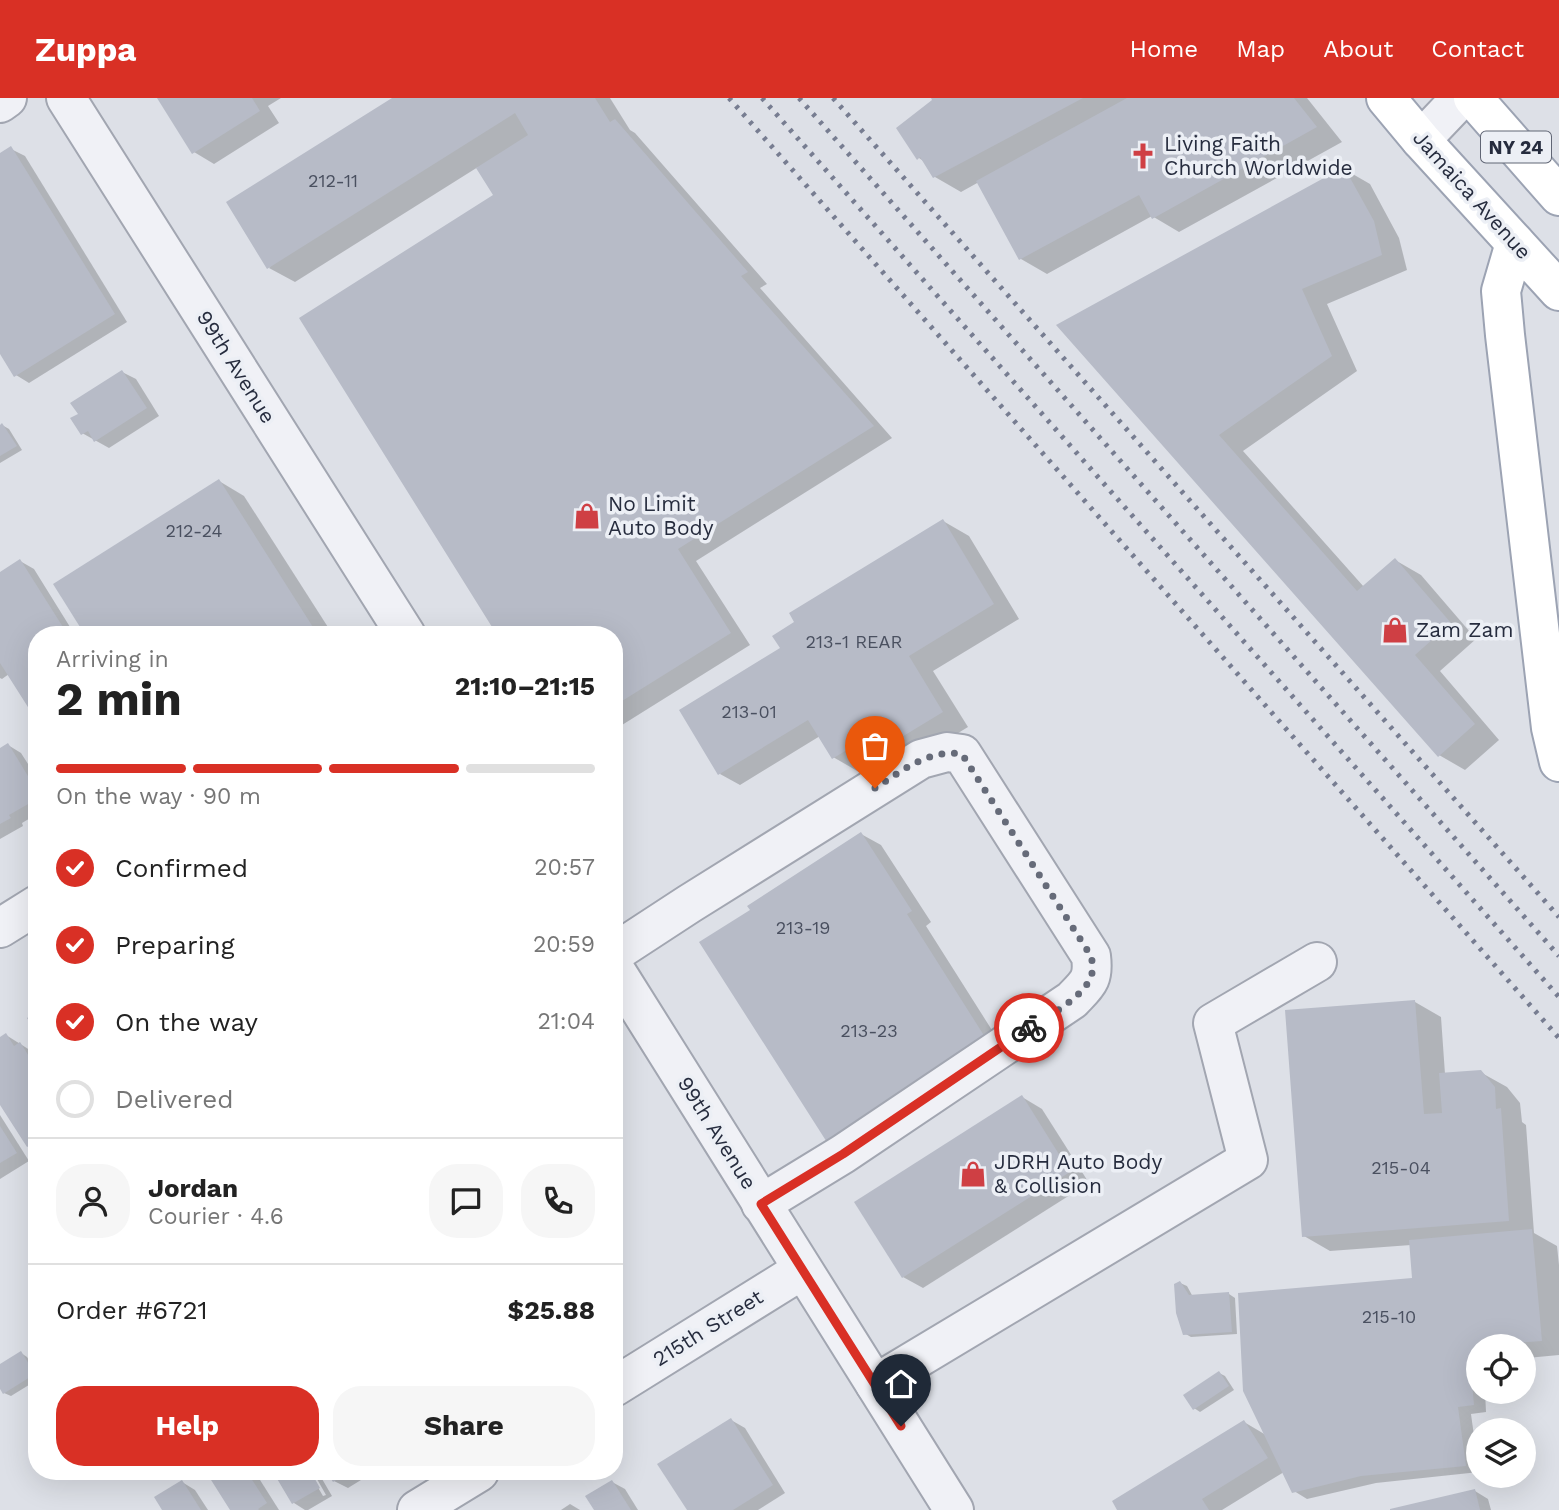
<!DOCTYPE html>
<meta charset="utf-8">
<style>
:root{--surface:#fff;--page:#f6f6f6;--text:#222;--muted:#767676;--line:#e0e0e0;--accent:#d93025}
body{margin:0;font-family:"Work Sans",sans-serif;background:var(--page);color:var(--text);height:100vh;display:flex;flex-direction:column;font-size:26px;white-space:nowrap}
*{box-sizing:border-box;margin:0}
p{font-size:23px;color:var(--muted)}
.icon{flex:none;width:38px;height:38px;fill:none;stroke:currentColor;stroke-width:2;stroke-linecap:round;stroke-linejoin:round}
.map{position:relative;flex:1;overflow:hidden}
.side{position:absolute;left:28px;top:528px;width:595px;height:854px;display:flex;flex-direction:column;background:var(--surface);border-radius:28px;box-shadow:0 7px 28px #0002}
.side>*{flex:none}
.tools{position:absolute;left:1466px;top:1236px;display:grid;gap:14px}
.tools a{display:grid;place-items:center;width:70px;height:70px;border-radius:50%;background:var(--surface);box-shadow:0 7px 28px #0002;font-size:35px}
.pin{position:absolute;display:grid;place-items:center;width:60px;height:60px;color:#fff;margin:-72px -30px;border-radius:50% 50% 50% 0;rotate:-45deg;box-shadow:0 0 7px #0007}
.pin .icon{rotate:45deg}
.courier{position:absolute;display:grid;place-items:center;width:70px;height:70px;margin:-35px;border:5px solid #d93025;border-radius:50%;background:#fff;color:#222;box-shadow:0 2px 9px #0007}
.head em{font-style:normal;font-weight:700}
.head div{display:flex;flex-direction:column-reverse}
.head{display:flex;align-items:center;justify-content:space-between;height:119px;padding:0 28px}
h1{font-size:46px;font-weight:700;line-height:52px}
.bar{display:grid;grid-template-columns:repeat(4,1fr);gap:10px 7px;align-content:center;height:84px;padding:0 28px}
.bar i{height:9px;border-radius:5px;background:var(--line)}
.bar .on{background:var(--accent)}
.bar p{grid-column:span 4}
.line{display:flex;align-items:center;gap:18px;padding:0 28px;border-top:2px solid var(--line)}
.line div{flex:1}
.round{display:grid;place-items:center;flex:none;width:74px;height:74px;border-radius:28px;background:var(--page)}
ol{padding:0 28px;list-style:none}
li{display:flex;align-items:center;gap:21px;height:77px}
li p{margin-inline-start:auto}
li .icon{padding:7px;border-radius:50%;background:var(--accent);color:#fff;stroke-width:4}
li:last-child{color:var(--muted)}
li i{width:38px;height:38px;border:4px solid var(--line);border-radius:50%}
.button{display:flex;gap:14px;margin-top:auto;padding:14px 28px}
.button a{flex:1;height:80px;border-radius:28px;background:var(--accent);color:#fff;font-size:28px;font-weight:700;line-height:80px;text-align:center}
.button a+a{background:var(--page);color:var(--text)}
header{display:flex;align-items:center;gap:42px;box-sizing:border-box;height:98px;padding:0 35px;background:var(--accent);color:#fff}
header strong{font-size:33px}
nav{display:flex;gap:38px;margin-inline-start:auto;font-size:24px}
.map>svg:first-child{display:block}
.shadow{fill:#0003}
.building{fill:#b7bbc7}
.lines{fill:none;stroke-linecap:round;stroke-linejoin:round}
.minor-casing{stroke:#a2a6b1;stroke-width:42}
.major-casing{stroke:#9ca3b3;stroke-width:42}
.minor{stroke:#f0f1f6;stroke-width:38}
.major{stroke:#fff;stroke-width:38}
.rail{stroke:#777d91;stroke-width:5;stroke-dasharray:3.5 7;stroke-linecap:butt}
.done{stroke:#666b79;stroke-width:7;stroke-dasharray:0 12.6}
.route{stroke:#d93025;stroke-width:9}
.labels{text-anchor:middle;stroke-width:7;stroke-linejoin:round;paint-order:stroke}
.number-label{font-size:18px;fill:#4a5060}
.shield{fill:#eceff5;stroke:#616675;stroke-width:2}
.shield-label{font-size:19px;font-weight:bold;fill:#262c3e}
.poi-label{font-size:21px;fill:#262c3e;stroke:#eceff5;text-anchor:start}
.street-label{font-size:21px;fill:#262c3e;stroke:#eceff5}
</style>
<header>
<strong>Zuppa</strong>
<nav><a>Home</a><a>Map</a><a>About</a><a>Contact</a></nav>
</header>
<div class="map">
<svg width="1559" height="1412" viewBox="0 0 1559 1412">
<rect width="100%" height="100%" fill="#dde0e7"/>
<!-- shadow -->
<g class="shadow">
<polygon points="159,0 281,0 268,8 279,25 214,66 194,54"/>
<polygon points="395,0 610,0 630,32 635,35 767,186 760,190 892,340 696,463 750,547 614,632 614,537 499,537 301,220 497,97 478,69 295,184 269,170"/>
<polygon points="933,0 1307,0 1342,44 1179,134 1152,118 1047,176 1021,161 979,84 961,94 935,79 925,64 919,60"/>
<polygon points="11,51 25,58 127,224 29,285 16,277 0,252 0,57"/>
<polygon points="1344,71 1370,86 1399,140 1407,172 1327,206 1357,273 1243,353 1364,489 1395,462 1421,477 1476,541 1440,573 1499,642 1465,672 1439,657 1058,228"/>
<polygon points="122,274 136,281 159,318 109,350 82,335 80,316"/>
<polygon points="2,327 9,331 22,352 0,365 0,329"/>
<polygon points="219,383 244,398 333,537 87,537 55,486"/>
<polygon points="943,423 969,438 1019,521 933,573 968,629 904,668 887,658 859,674 833,659 820,638 740,687 720,676 782,551"/>
<polygon points="20,463 34,471 75,537 37,537 37,617 34,616 9,576 2,581 0,580 0,476"/>
<polygon points="8,647 21,655 37,680 37,716 22,725 23,728 0,741 0,652"/>
<polygon points="861,736 881,747 931,824 926,828 1009,959 752,812"/>
<polygon points="1415,904 1441,919 1445,976 1480,974 1507,989 1520,1005 1522,1024 1526,1027 1534,1135 1557,1148 1559,1167 1559,1257 1527,1260 1529,1284 1524,1284 1524,1248 1479,1248 1479,1293 1485,1293 1486,1314 1471,1316 1479,1374 1376,1385 1307,1401 1294,1393 1284,1374 1222,1412 1119,1412 1244,1324 1266,1337 1414,1182 1411,1147 1330,1153 1304,1138"/>
<polygon points="6,937 33,954 37,960 37,1053 28,1048 0,1003 0,941"/>
<polygon points="614,990 621,1001 614,1006"/>
<polygon points="1022,999 1042,1011 1089,1085 923,1190 903,1179"/>
<polygon points="0,1017 29,1063 0,1081"/>
<polygon points="1180,1185 1187,1188 1193,1199 1229,1196 1235,1200 1237,1236 1191,1239 1184,1235"/>
<polygon points="21,1255 27,1259 37,1275 37,1282 11,1298 4,1295 0,1287 0,1268"/>
<polygon points="1219,1275 1225,1278 1234,1292 1200,1314 1194,1310"/>
<polygon points="731,1322 745,1330 785,1395 758,1412 689,1412"/>
<polygon points="208,1374 255,1374 279,1412 232,1412"/>
<polygon points="275,1374 309,1374 323,1398 326,1397 313,1374 318,1374 332,1398 308,1412 305,1412 294,1405"/>
<polygon points="329,1374 374,1374 348,1390 334,1383"/>
<polygon points="182,1384 195,1392 208,1412 164,1412"/>
<polygon points="612,1384 625,1391 638,1412 596,1412"/>
<polygon points="1475,1393 1488,1401 1491,1412 1393,1412"/>
<polygon points="570,1406 580,1412 561,1412"/>
</g>
<!-- building -->
<g class="building">
<polygon points="157,0 252,0 260,13 192,56"/>
<polygon points="392,0 595,0 610,24 615,21 748,174 741,178 874,328 678,451 731,535 614,608 614,537 497,537 299,220 493,97 476,70 528,37 515,15 267,171 226,104"/>
<polygon points="931,0 1083,0 933,80 920,59 917,62 896,30 932,2"/>
<polygon points="1127,0 1294,0 1317,29 1152,121 1139,97 1019,162 976,83"/>
<polygon points="11,48 115,216 14,279 0,256 0,55"/>
<polygon points="1344,69 1374,123 1382,157 1302,191 1332,258 1219,337 1357,493 1395,460 1451,525 1415,557 1475,626 1438,659 1056,227"/>
<polygon points="122,272 147,310 94,344 88,333 81,337 70,320 78,316 70,305"/>
<polygon points="2,325 17,348 0,358 0,327"/>
<polygon points="219,381 318,537 85,537 53,486"/>
<polygon points="943,421 994,506 909,558 943,614 877,654 868,639 832,661 808,622 718,677 679,612 780,550 772,538 794,524 789,515"/>
<polygon points="20,461 68,537 37,537 37,614 33,617 0,565 0,474"/>
<polygon points="8,645 37,693 37,701 9,717 11,720 0,726 0,650"/>
<polygon points="861,734 912,813 907,816 990,947 830,1049 699,844 750,812 747,808"/>
<polygon points="1415,902 1424,1016 1442,1015 1439,975 1481,972 1495,989 1496,1011 1501,1010 1509,1123 1302,1139 1285,912"/>
<polygon points="37,914 37,948 30,938 36,934 27,920"/>
<polygon points="6,935 14,948 20,944 37,971 37,1043 27,1049 0,1007 0,939"/>
<polygon points="1022,997 1070,1074 902,1180 854,1104"/>
<polygon points="0,1028 17,1055 0,1065"/>
<polygon points="1532,1131 1542,1243 1502,1246 1502,1248 1479,1248 1479,1272 1471,1273 1474,1307 1458,1309 1466,1368 1361,1378 1292,1395 1243,1293 1238,1195 1412,1180 1409,1142"/>
<polygon points="1180,1183 1189,1197 1229,1194 1232,1234 1183,1237 1176,1215 1174,1186"/>
<polygon points="21,1253 35,1276 3,1296 0,1291 0,1266"/>
<polygon points="1219,1273 1229,1288 1193,1312 1183,1297"/>
<polygon points="731,1320 773,1387 733,1412 687,1412 657,1366"/>
<polygon points="1244,1322 1268,1360 1202,1401 1209,1412 1117,1412 1112,1403"/>
<polygon points="206,1374 247,1374 267,1405 258,1411 259,1412 230,1412"/>
<polygon points="273,1374 311,1374 320,1390 292,1406"/>
<polygon points="327,1374 349,1374 333,1384"/>
<polygon points="182,1382 201,1412 162,1412 154,1399"/>
<polygon points="612,1382 631,1412 594,1412 585,1398"/>
<polygon points="1475,1391 1480,1412 1390,1412 1390,1411"/>
</g>
<g class="lines">
<!-- minor casing -->
<g class="minor-casing">
<g id="minor">
<polyline points="66,0 406,537"/>
<polyline points="0,5 7,0"/>
<polyline points="1421,42 1461,0"/>
<polyline points="0,830 37,807"/>
<path d="M614,855L689,806L921,661L947,654L962,656L1091,858C1094,882 1088,885 1072,902L843,1056L761,1106"/>
<polyline points="614,870 954,1412"/>
<polyline points="875,1286 1248,1062 1213,925 1317,864"/>
<polyline points="614,1289 802,1172"/>
<polyline points="417,1412 479,1374"/>
</g>
</g>
<!-- major casing -->
<g class="major-casing">
<g id="major">
<polyline points="1386,0 1421,42 1559,193"/>
<polyline points="1473,0 1559,98"/>
<polyline points="1515,145 1501,193 1505,237 1551,630 1559,664"/>
</g>
</g>
<!-- minor -->
<use href="#minor" class="minor"/>
<!-- major -->
<use href="#major" class="major"/>
<!-- rail -->
<g class="rail">
<polyline points="729,0 1559,940"/>
<polyline points="762,0 1559,899"/>
<polyline points="799,0 1559,858"/>
<polyline points="833,0 1559,819"/>
</g>
</g>
<g class="lines">
<!-- done -->
<path class="done" d="M875,690C902,673 928,651 962,656L976,678L1091,858C1092,863 1094,870 1092,875C1087,898 1048,918 1029,930"/>
<!-- route -->
<polyline class="route" points="901,1328 761,1106 843,1056 1029,930"/>
</g>
<!-- icons -->
<defs>
<g id="church-bare" transform="scale(2.1)"><path d="M-1.2-6h2.4v3.5h3.3v2.4h-3.3V6h-2.4V-.1h-3.3v-2.4h3.3Z" fill="#cf3f44" stroke="#eceff5" stroke-width="2.5" paint-order="stroke"/></g>
<g id="shop-bare" transform="scale(2.1)"><path d="M-5-2.5h2.3a2.7 3.5 0 0 1 5.4 0H5L5.5 6h-11ZM-1.5-2.5h3a1.5 2.3 0 0 0-3 0Z" fill="#cf3f44" stroke="#eceff5" stroke-width="2.5" paint-order="stroke"/></g>
</defs>
<g fill-rule="evenodd">
<use href="#church-bare" x="1143" y="58"/>
<use href="#shop-bare" x="587" y="418"/>
<use href="#shop-bare" x="1395" y="532"/>
<use href="#shop-bare" x="973" y="1076"/>
</g>
<g class="labels">
<!-- number labels -->
<g class="number-label">
<text x="333" y="89">212-11</text>
<text x="194" y="439">212-24</text>
<text x="854" y="550">213-1 REAR</text>
<text x="749" y="620">213-01</text>
<text x="803" y="836">213-19</text>
<text x="869" y="939">213-23</text>
<text x="1401" y="1076">215-04</text>
<text x="1389" y="1225">215-10</text>
</g>
<!-- shield labels -->
<rect class="shield" x="1481" y="33.5" width="70" height="31" rx="5"/>
<g class="shield-label">
<text x="1516" y="56">NY 24</text>
</g>
<!-- poi labels -->
<g class="poi-label">
<text x="1164" y="53">Living Faith<tspan x="1164" dy="24">Church Worldwide</tspan></text>
<text x="608" y="413">No Limit<tspan x="608" dy="24">Auto Body</tspan></text>
<text x="1416" y="539">Zam Zam</text>
<text x="994" y="1071">JDRH Auto Body<tspan x="994" dy="24">&amp; Collision</tspan></text>
</g>
<!-- street labels -->
<g class="street-label">
<text transform="translate(1472 97) rotate(48)" y="7">Jamaica Avenue</text>
<text transform="translate(236 269) rotate(58)" y="7">99th Avenue</text>
<text transform="translate(717 1035) rotate(58)" y="7">99th Avenue</text>
<text transform="translate(708 1230) rotate(-32)" y="7">215th Street</text>
</g>
</g>
</svg>
<div class="tools">
<a><svg class="icon" aria-label="locate" viewBox="0 0 24 24"><circle cx="12" cy="12" r="6"/><path d="M12 2v4M12 18v4M2 12h4M18 12h4"/></svg></a>
<a><svg class="icon" aria-label="layers" viewBox="0 0 24 24"><path d="M12 4l9 5-9 5-9-5zM3 14l9 5 9-5"/></svg></a>
</div>
<div class="pin" style="left:875px;top:690px;background:#ea580c"><svg class="icon" aria-label="bag" viewBox="0 0 24 24"><path d="M5 8h14l-1 12H6zM9 8a3 3 0 0 1 6 0"/></svg></div>
<div class="pin" style="left:901px;top:1328px;background:#1f2937"><svg class="icon" aria-label="home" viewBox="0 0 24 24"><path d="M3 11l9-7 9 7M6 9v11h12V9"/></svg></div>
<div class="courier" style="left:1029px;top:930px"><svg class="icon" aria-label="bike" viewBox="0 0 24 24"><circle cx="6" cy="16" r="4"/><circle cx="18" cy="16" r="4"/><path d="M6 16l4-8h5l3 8M10 8l3 8H6M13 5h3"/></svg></div>
<section class="side">
<div class="head"><div><h1>2 min</h1><p>Arriving in</p></div><em>21:10–21:15</em></div>
<div class="bar"><i class="on"></i><i class="on"></i><i class="on"></i><i></i><p>On the way · 90 m</p></div>
<ol>
<li><svg class="icon" aria-label="check" viewBox="0 0 24 24"><path d="M5 12l5 5 9-10"/></svg>Confirmed<p>20:57</p></li>
<li><svg class="icon" aria-label="check" viewBox="0 0 24 24"><path d="M5 12l5 5 9-10"/></svg>Preparing<p>20:59</p></li>
<li><svg class="icon" aria-label="check" viewBox="0 0 24 24"><path d="M5 12l5 5 9-10"/></svg>On the way<p>21:04</p></li>
<li><i></i>Delivered</li>
</ol>
<div class="line" style="height:126px"><a class="round"><svg class="icon" aria-label="person" viewBox="0 0 24 24"><circle cx="12" cy="8" r="4"/><path d="M4 21q1-7 8-7t8 7"/></svg></a><div><b>Jordan</b><p>Courier · 4.6</p></div><a class="round"><svg class="icon" aria-label="chat" viewBox="0 0 24 24"><path d="M4 5h16v11H9l-5 4z"/></svg></a><a class="round"><svg class="icon" aria-label="phone" viewBox="0 0 24 24"><path d="M5 4h4l2 5-3 2q2 4 5 5l2-3 5 2v4C11 20 4 13 5 4z"/></svg></a></div>
<div class="line" style="height:91px"><div>Order #6721</div><b>$25.88</b></div>
<div class="button"><a>Help</a><a>Share</a></div>
</section>
</div>
